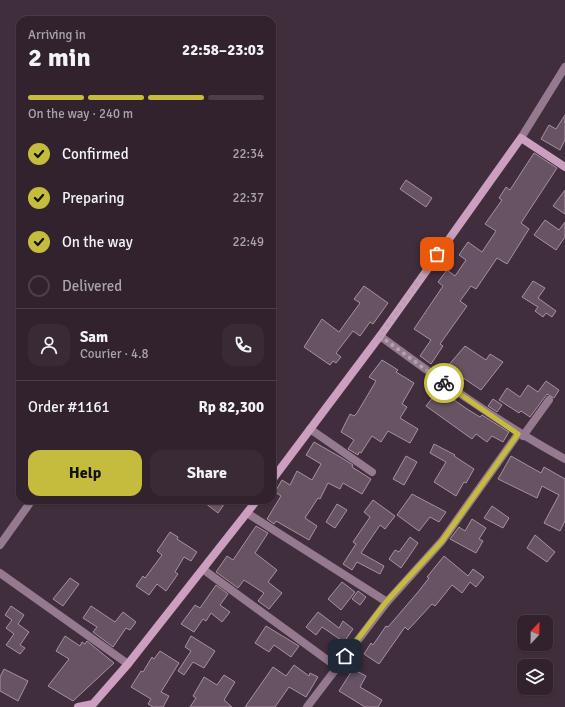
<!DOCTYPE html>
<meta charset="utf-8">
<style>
:root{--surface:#31222e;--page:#392a36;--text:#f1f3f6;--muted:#a8a4aa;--line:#4c3f4a;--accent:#c5bc3d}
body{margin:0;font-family:Signika,sans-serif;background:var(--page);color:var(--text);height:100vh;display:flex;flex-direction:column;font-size:15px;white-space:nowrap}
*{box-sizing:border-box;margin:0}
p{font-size:13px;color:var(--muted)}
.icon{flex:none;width:22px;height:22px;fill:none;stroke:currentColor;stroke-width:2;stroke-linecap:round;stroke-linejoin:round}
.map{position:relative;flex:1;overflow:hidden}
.drawer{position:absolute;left:16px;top:16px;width:260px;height:488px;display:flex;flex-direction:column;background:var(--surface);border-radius:12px;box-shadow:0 1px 3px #0004,0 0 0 1px var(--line)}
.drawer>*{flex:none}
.needle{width:26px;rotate:22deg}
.tools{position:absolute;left:517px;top:615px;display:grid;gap:8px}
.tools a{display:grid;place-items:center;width:36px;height:36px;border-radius:8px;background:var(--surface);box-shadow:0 1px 3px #0004,0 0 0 1px var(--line);font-size:20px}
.pin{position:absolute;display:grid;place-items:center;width:34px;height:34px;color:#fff;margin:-17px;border-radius:8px;box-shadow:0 2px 6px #0006}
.courier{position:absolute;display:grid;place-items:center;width:40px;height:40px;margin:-20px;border:3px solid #c5bc3d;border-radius:50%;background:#fff;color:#222;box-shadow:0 1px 5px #0007}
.head em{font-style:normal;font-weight:700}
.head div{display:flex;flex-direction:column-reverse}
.head{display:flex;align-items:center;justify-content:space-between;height:68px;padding:0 12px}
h1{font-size:26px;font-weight:700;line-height:30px}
.bar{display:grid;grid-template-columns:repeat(4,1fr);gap:6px 4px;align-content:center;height:48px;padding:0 12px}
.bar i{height:5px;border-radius:3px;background:var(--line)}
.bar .selected{background:var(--accent)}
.bar p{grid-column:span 4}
.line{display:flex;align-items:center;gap:10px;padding:0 12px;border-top:1px solid var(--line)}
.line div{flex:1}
.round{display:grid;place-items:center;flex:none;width:42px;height:42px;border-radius:12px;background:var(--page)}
ol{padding:0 12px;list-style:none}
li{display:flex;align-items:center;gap:12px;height:44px}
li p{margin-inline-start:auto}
li .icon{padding:4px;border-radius:50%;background:var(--accent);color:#111;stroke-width:4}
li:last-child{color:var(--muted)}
li i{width:22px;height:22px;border:2px solid var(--line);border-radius:50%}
.primary-button{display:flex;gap:8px;margin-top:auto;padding:8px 12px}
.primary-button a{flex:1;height:46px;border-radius:12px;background:var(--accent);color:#111;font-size:16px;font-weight:700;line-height:46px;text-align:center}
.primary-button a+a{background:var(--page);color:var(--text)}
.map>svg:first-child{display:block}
.building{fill:#685363;stroke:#a790a1}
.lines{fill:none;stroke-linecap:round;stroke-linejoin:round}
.street{stroke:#95798f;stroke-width:8}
.secondary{stroke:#cc9fc1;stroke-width:8}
.done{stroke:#b2a4af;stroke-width:4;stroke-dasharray:0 7.2}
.route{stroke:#c5bc3d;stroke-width:5}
</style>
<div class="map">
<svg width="565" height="707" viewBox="0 0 565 707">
<rect width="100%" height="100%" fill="#412e3d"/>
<!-- building -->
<g class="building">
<polygon points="565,115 565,140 560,150 541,139 549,125 556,129"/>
<polygon points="534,153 557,168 521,223 529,229 507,264 497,258 476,289 471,286 460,301 467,306 440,344 443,346 431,364 420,356 431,340 414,329 443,286 438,282 447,270 455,276 466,260 459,255 468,242 482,252 496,231 485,224 502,200 499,198 506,187 510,190"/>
<polygon points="406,180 432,198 426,207 400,189"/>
<polygon points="565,190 565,214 553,206"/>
<polygon points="545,220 559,230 565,222 565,237 556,250 534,235"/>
<polygon points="533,281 545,288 538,298 556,311 552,317 546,313 543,317 535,311 538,307 522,297"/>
<polygon points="364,286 388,303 373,324 370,322 360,336 353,331 336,353 341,357 336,363 333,361 330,365 304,347 322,319 339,332 360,303 354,299"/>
<polygon points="465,346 486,360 490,354 503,362 481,390 447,367"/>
<polygon points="382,360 398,370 396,372 414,383 402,404 407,407 400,418 418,429 410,443 388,431 381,442 372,436 361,453 359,452 358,455 348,449 354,440 341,432 350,414 354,416 357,413 376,381 369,377"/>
<polygon points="546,381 559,390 554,398 547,394 530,417 521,411 519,413 499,400 507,388 520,397 528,385 538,392"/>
<polygon points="441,387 456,397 454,400 467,409 480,417 482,415 509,432 503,442 492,436 487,442 476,434 472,439 426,406"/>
<polygon points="493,399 502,405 497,412 488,406"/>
<polygon points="314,442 342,458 353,465 352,467 371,479 362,494 343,483 340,489 328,483 320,499 318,498 305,518 317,526 309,540 276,521 274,524 267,519 281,496 275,492 282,480 290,485 297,471 312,480 321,464 306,455"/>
<polygon points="434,444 455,455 454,456 474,469 466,483 464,482 456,496 434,482 446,462 430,453"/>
<polygon points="406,456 417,462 404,485 393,479"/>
<polygon points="511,456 541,473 544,467 565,479 565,521 560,531 544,523 559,495 542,486 537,498 498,479"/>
<polygon points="412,494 446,512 439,522 430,517 419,531 397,515"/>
<polygon points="201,500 227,500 218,513"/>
<polygon points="373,500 395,516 385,529 380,525 361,553 384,566 380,574 357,562 352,570 343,564 356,544 353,542 370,517 364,512"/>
<polygon points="337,504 347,510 335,528 326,522"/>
<polygon points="492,506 509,518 503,528 484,518"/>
<polygon points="472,519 486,528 479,539 483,541 476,553 450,539 459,527 465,531"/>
<polygon points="256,526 268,533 255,553 277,570 268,582 282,593 269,609 258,601 264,593 244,580 238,588 216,572 227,556 233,560"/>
<polygon points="170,532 178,537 177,539 197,552 191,561 184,557 175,572 178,574 166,591 157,584 149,595 136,586 143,576 145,578 162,555 157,551"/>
<polygon points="535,535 555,552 547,562 527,548"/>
<polygon points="410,537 418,543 401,568 389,559 395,550 399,552"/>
<polygon points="444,556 468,576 473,569 484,577 476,587 470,582 462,593 452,585 435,606 432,604 408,630 405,627 379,664 364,654 371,643 373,645 386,626 388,627 418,592 429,578 427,577"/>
<polygon points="70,578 79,584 63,606 53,599"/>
<polygon points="342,582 355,592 341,610 328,599"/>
<polygon points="216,585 228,594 220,605 230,612 222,622 211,613 206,621 203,619 194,632 181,624 195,605 200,608"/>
<polygon points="358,591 366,597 360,605 352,599"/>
<polygon points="11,606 24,615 18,624 29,632 20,645 25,648 20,654 6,645 14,634 6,628 12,620 5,615"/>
<polygon points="91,606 115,622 123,612 136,622 130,630 126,628 113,647 93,632 97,627 83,618"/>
<polygon points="318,612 339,628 343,621 353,629 344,642 322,627 316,635 306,627"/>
<polygon points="266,626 299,646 291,657 274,645 269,652 255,643"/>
<polygon points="65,636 80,646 82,642 85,644 87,641 114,663 73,701 48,686 69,659 56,651"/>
<polygon points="191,636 215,651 204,668 193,662 184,675 178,671 191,651 185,647"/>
<polygon points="160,651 179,663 161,692 169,696 163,707 153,707 148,704 151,699 131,687 141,671 143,672 152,657 154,659"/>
<polygon points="294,665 309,676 310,673 318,677 306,697 289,687 275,707 245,707 273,667 286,676"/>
<polygon points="4,669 28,681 18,701 0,691 0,677"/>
<polygon points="353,669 366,676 360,687 382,700 378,707 365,707 339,691"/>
<polygon points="224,675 235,682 224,700 232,707 190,707 196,698 193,696 204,677 217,685"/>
</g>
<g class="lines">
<!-- street -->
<g class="street">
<polyline points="521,138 565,67"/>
<path d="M380,336C440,380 499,423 565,459"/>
<polyline points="310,429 372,472"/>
<polyline points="523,436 549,400"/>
<polyline points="247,513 387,602"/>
<polyline points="0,545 32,500"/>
<polyline points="204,570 337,667"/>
<polyline points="0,573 128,664"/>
<polyline points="307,707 387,602 442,541 518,434"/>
</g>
<!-- secondary -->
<g class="secondary">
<polyline points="272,480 380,336 521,138 565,167"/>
<polyline points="78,707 93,704 128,664 257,500"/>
</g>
</g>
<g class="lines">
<!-- done -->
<polyline class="done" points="437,254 380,336 444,383"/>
<!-- route -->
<polyline class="route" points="345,656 386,602 442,541 518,434 444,383"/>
</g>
</svg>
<div class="tools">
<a><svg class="needle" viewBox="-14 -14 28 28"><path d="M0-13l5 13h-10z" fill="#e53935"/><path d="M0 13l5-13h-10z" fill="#a8a4aa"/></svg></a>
<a><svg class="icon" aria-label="layers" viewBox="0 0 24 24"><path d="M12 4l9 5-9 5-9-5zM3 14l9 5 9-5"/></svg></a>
</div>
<div class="pin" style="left:437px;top:254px;background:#ea580c"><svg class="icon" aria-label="bag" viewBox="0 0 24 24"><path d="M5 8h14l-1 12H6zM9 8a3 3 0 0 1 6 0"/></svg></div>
<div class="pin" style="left:345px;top:656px;background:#1f2937"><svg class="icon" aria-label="home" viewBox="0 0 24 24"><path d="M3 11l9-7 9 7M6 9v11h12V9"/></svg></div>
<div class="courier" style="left:444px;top:383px"><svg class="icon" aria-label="bike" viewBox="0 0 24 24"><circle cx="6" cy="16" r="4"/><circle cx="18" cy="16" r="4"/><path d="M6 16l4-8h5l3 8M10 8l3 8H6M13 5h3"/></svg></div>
<section class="drawer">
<div class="head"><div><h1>2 min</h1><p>Arriving in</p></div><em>22:58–23:03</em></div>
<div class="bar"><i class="selected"></i><i class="selected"></i><i class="selected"></i><i></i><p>On the way · 240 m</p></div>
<ol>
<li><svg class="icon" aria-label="check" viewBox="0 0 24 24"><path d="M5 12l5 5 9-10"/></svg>Confirmed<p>22:34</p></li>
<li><svg class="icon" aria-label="check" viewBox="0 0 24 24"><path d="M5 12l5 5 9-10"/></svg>Preparing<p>22:37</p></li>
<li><svg class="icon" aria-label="check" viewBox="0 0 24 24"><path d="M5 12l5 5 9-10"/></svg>On the way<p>22:49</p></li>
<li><i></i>Delivered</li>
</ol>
<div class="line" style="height:72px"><a class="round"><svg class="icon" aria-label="person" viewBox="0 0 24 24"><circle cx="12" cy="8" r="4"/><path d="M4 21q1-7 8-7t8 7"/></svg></a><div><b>Sam</b><p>Courier · 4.8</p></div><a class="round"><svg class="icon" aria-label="phone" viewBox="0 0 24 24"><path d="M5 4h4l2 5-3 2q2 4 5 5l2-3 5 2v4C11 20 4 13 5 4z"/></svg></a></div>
<div class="line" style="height:52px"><div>Order #1161</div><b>Rp 82,300</b></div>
<div class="primary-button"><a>Help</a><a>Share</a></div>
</section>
</div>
